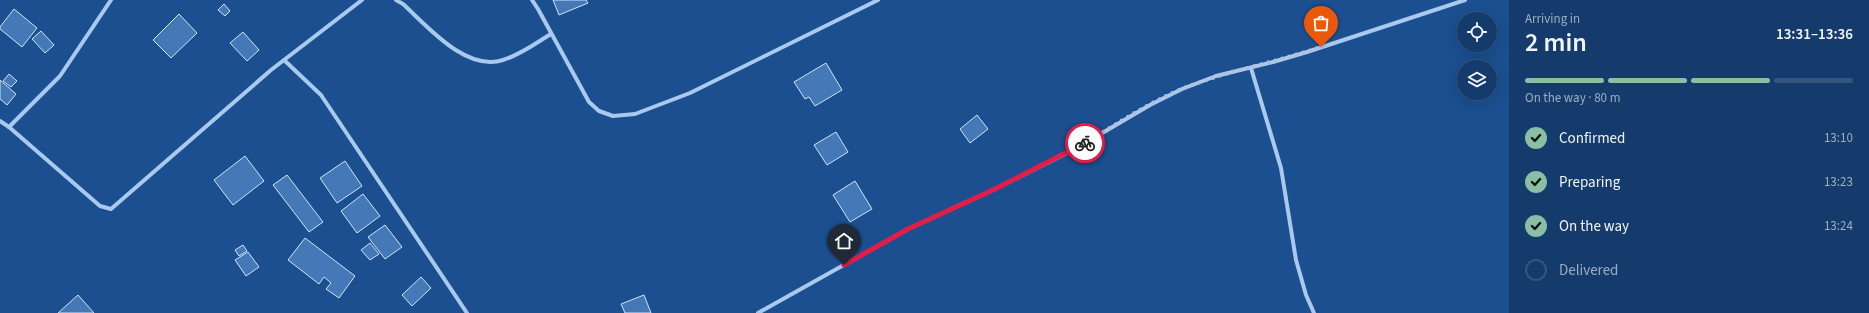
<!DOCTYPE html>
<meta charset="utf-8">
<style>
:root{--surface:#143b6b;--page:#214673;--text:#f1f3f6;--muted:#9dadc1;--line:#33557e;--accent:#8abfa5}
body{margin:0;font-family:"Source Sans 3",sans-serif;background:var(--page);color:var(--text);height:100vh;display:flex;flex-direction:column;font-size:15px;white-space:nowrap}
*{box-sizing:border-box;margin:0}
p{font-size:13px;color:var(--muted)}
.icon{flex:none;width:22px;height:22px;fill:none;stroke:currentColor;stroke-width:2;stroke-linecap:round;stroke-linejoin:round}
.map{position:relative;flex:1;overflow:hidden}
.side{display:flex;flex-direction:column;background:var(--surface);width:360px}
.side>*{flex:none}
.controls{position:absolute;left:1457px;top:12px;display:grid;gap:8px}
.controls a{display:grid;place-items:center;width:40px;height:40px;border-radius:50%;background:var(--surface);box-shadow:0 4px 16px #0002,0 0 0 1px var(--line);font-size:20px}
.pin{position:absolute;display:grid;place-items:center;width:34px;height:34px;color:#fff;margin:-41px -17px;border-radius:50% 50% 50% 0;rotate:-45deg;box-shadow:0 0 4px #0007}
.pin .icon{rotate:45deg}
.courier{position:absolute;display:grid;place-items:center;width:40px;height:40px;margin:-20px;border:3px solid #e11d48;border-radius:50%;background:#fff;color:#222;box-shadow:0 1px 5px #0007}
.headline em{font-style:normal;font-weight:600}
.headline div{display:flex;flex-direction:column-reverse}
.headline{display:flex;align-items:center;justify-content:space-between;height:68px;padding:0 16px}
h1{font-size:26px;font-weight:600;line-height:30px}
.bar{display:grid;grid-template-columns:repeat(4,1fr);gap:6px 4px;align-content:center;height:48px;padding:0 16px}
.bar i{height:5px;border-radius:3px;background:var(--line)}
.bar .current{background:var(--accent)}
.bar p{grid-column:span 4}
ol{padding:0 16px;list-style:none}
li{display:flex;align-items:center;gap:12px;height:44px}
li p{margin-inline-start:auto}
li .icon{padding:4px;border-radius:50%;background:var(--accent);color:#111;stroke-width:4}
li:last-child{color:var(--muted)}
li i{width:22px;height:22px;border:2px solid var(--line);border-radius:50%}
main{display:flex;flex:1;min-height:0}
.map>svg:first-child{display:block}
.building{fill:#4478b7;stroke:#cfe3fa}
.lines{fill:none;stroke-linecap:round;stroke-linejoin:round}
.minor{stroke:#a9c9ee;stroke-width:4}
.done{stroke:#afc1d8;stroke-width:4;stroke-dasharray:0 7.2}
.route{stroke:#e11d48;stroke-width:5}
</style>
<main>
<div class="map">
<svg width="1509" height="313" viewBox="0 0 1509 313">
<rect width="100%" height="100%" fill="#1b4f8f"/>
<!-- building -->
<g class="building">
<polygon points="553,0 586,0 588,3 559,15"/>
<polygon points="224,4 230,11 225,16 218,10"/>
<polygon points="14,9 37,28 22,47 0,29 0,27"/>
<polygon points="179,14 197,33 171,58 153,40"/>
<polygon points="41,31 54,45 45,53 32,39"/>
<polygon points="243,32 259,50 247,61 230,43"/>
<polygon points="826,63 842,90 815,106 809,97 805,99 794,82"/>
<polygon points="9,74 17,81 11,87 3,81"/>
<polygon points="0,80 16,94 7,105 0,99"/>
<polygon points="977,115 988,129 970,143 960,129"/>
<polygon points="836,132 848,152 827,165 814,145"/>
<polygon points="245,156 264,181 233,205 214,180"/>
<polygon points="345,161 362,186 337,203 320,178"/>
<polygon points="287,175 323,222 309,232 273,185"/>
<polygon points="855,181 872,209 850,222 833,195"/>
<polygon points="363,194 380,216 357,233 341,211"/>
<polygon points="385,225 402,247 385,259 368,237"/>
<polygon points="305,238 355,276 339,298 326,289 331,283 324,277 319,284 288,260"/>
<polygon points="370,243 379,254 370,260 361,250"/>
<polygon points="243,245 247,251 239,256 235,250"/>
<polygon points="248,252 259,267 246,276 235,260"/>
<polygon points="421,277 431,288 412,306 402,295"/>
<polygon points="78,295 94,313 58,313"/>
<polygon points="644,295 651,313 625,313 621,304"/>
</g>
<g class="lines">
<!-- minor -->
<g class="minor">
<path d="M396,0L403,4C427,26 466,72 503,60C520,55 536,43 551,34"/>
<polyline points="532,0 538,9 589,102 599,111 613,116 635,114 690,93 878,0"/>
<polyline points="284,60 321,95 467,313"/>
<polyline points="1251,68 1281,168 1296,260 1306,295 1314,313"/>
<polyline points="0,121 9,127 100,206 111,209 271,70 362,0"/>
<polyline points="9,127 60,76 111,0"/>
<polyline points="758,313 908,229 995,189 1075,149 1150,105 1182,89 1216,76 1273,62 1307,52 1465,0"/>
</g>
</g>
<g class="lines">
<!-- done -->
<path class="done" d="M1085,143C1117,124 1149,102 1184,88C1228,71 1275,62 1321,47"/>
<!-- route -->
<polyline class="route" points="844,265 908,229 995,189 1085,143"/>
</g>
</svg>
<div class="controls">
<a><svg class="icon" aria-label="locate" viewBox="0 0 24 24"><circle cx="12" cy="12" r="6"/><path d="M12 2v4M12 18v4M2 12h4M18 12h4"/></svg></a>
<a><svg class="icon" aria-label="layers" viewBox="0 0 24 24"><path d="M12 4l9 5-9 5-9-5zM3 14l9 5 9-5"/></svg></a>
</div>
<div class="pin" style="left:1321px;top:47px;background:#ea580c"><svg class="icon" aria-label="bag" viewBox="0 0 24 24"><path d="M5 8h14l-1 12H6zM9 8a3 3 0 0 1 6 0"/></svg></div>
<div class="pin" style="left:844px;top:265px;background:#1f2937"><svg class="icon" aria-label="home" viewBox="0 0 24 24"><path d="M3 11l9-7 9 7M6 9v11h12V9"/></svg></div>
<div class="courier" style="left:1085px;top:143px"><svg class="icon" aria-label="bike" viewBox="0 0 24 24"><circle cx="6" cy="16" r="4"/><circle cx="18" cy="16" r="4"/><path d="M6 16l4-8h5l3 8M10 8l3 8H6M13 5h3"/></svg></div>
</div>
<section class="side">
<div class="headline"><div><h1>2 min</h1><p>Arriving in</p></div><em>13:31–13:36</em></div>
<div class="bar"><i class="current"></i><i class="current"></i><i class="current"></i><i></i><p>On the way · 80 m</p></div>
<ol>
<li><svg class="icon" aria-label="check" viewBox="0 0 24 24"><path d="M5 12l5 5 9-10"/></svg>Confirmed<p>13:10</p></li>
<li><svg class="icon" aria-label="check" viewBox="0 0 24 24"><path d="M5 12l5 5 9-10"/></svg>Preparing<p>13:23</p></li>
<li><svg class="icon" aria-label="check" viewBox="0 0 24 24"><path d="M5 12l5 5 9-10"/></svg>On the way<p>13:24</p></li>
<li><i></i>Delivered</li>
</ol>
</section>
</main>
